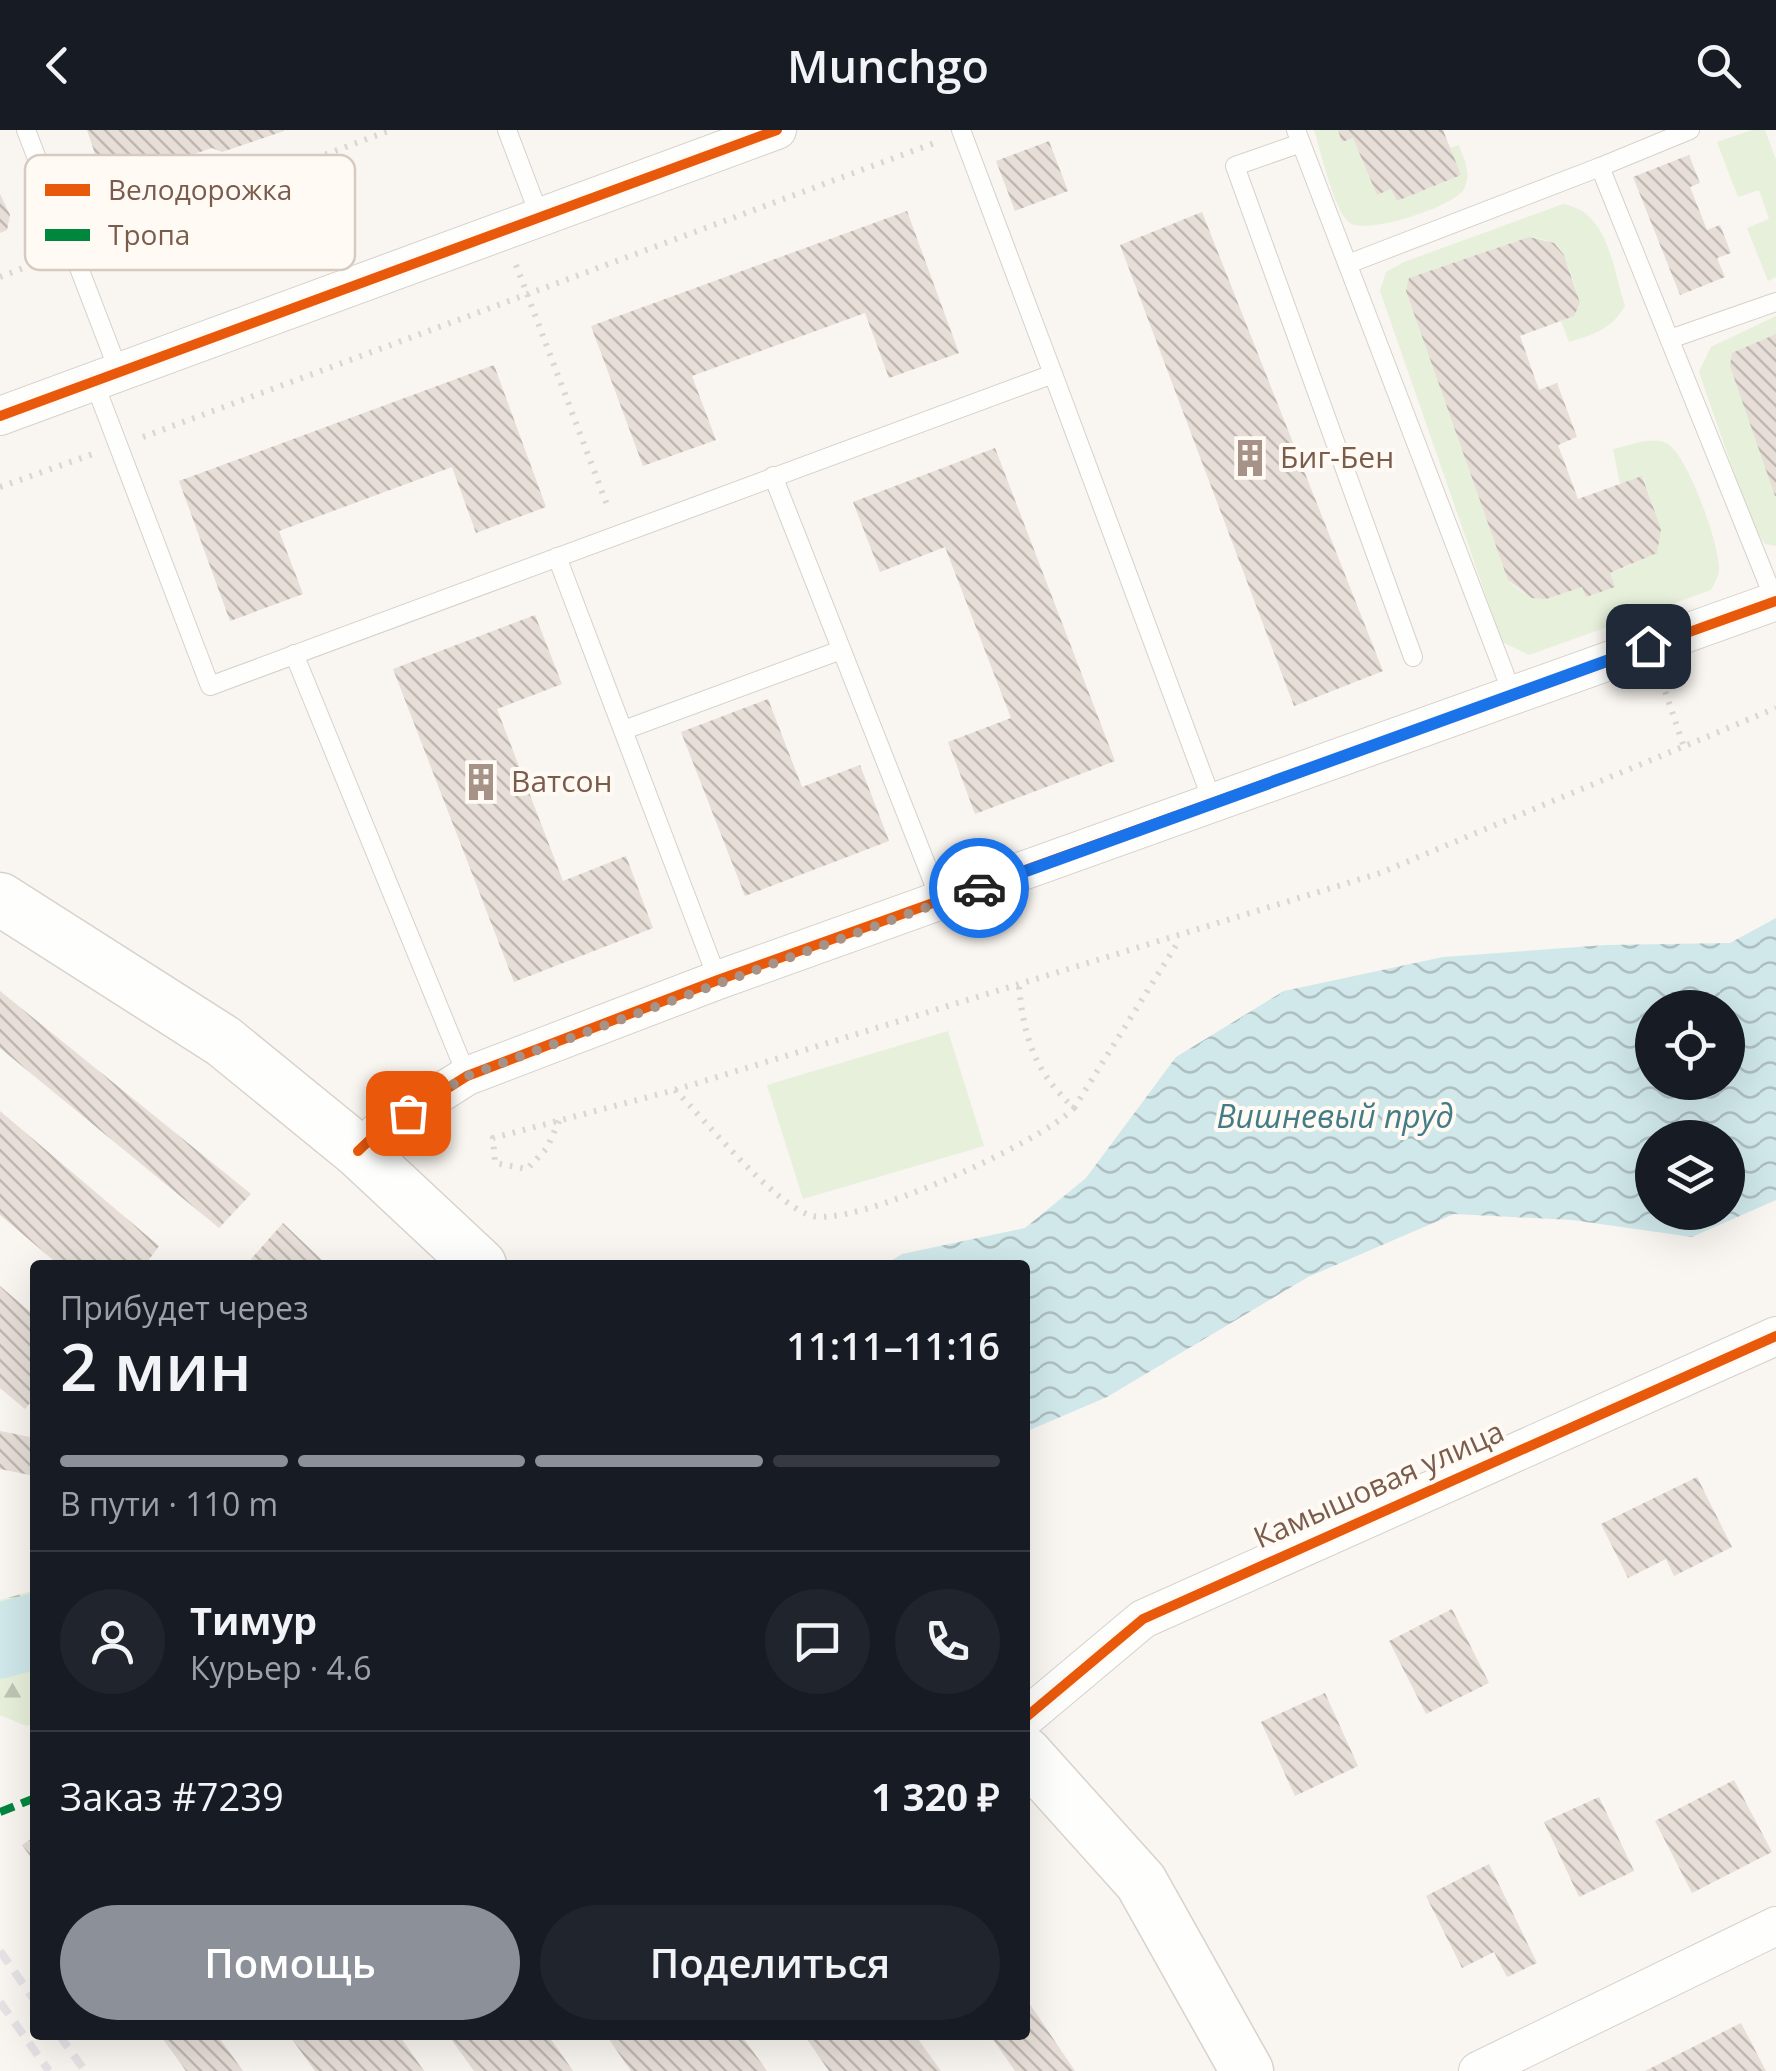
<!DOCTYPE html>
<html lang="ru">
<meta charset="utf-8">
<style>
:root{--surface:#171b24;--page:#20242c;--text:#f1f3f6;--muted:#9ea1a6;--line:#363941;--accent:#8c9099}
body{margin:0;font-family:"Open Sans",sans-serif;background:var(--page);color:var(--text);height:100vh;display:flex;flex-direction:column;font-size:38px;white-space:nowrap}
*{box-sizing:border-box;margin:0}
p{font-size:32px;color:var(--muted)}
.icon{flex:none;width:55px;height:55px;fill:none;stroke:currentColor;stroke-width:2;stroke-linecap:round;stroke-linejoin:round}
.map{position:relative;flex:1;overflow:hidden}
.drawer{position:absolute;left:30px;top:1130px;width:1000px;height:780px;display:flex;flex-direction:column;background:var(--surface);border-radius:10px;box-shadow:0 10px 40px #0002}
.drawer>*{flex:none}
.tools{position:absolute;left:1635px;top:860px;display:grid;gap:20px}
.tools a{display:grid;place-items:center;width:110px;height:110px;border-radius:50%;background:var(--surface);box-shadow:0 10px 40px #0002;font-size:50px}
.pin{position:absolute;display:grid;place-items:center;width:85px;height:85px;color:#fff;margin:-42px;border-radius:20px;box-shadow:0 5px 15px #0006}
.courier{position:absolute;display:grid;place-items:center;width:100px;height:100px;margin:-50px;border:8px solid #1a73e8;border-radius:50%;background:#fff;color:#222;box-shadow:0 2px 12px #0007}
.summary em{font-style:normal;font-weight:600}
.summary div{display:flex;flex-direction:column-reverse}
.summary{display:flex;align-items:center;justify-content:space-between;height:170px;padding:0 30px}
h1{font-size:65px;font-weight:600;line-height:75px}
.bar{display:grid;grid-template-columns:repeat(4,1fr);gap:15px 10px;align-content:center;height:120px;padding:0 30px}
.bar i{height:12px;border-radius:8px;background:var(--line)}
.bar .active{background:var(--accent)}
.bar p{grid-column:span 4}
.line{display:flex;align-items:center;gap:25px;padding:0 30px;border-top:2px solid var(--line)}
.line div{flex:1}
.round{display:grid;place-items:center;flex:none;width:105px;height:105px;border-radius:52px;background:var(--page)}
.button{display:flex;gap:20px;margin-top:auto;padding:20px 30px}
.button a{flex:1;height:115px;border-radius:60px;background:var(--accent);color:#fff;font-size:40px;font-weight:600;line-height:115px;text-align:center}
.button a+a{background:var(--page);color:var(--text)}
header{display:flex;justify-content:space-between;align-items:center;height:130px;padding:0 30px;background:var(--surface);font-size:45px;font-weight:600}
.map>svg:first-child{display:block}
.green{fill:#e7f0db}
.forest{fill:url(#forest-firs)}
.water{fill:url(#water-waves);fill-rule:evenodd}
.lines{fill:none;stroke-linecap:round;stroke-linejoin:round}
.river{stroke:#d0e8ea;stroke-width:75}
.building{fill:url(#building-back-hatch)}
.lane-casing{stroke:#d7d1cb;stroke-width:20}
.street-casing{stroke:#d7d1cb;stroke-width:40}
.secondary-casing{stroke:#d9d2cb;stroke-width:55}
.path{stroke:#dcd5d0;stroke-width:6;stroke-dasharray:2.5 8;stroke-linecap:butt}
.lane{stroke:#fefefd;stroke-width:18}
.street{stroke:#fefefd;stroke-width:38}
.secondary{stroke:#fefefd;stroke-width:52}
.rail{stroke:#e6e3e7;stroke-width:8;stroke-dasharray:15 10;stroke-linecap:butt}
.quiet{stroke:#00873e;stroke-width:8;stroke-dasharray:15 8;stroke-linecap:butt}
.cycleway-casing{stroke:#fffaf3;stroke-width:16}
.cycleway{stroke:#e8590c;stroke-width:10}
.done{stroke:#a69286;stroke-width:10;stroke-dasharray:0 18}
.route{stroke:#1a73e8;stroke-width:12}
.labels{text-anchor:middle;stroke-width:8;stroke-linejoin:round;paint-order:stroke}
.poi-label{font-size:30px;fill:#7a5c4d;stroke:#fffaf3;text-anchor:start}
.street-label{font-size:30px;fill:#7a5c4d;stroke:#fffaf3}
.water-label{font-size:32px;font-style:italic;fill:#437c86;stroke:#fffaf3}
.key{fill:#fffaf3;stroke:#d7cbc1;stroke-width:2.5}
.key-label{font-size:28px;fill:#7a5c4d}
</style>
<header><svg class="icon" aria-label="back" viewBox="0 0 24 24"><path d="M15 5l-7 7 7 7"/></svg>Munchgo<svg class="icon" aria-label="search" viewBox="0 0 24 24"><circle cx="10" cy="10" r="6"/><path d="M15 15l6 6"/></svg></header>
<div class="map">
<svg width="1776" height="1941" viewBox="0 0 1776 1941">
<defs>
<pattern id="forest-firs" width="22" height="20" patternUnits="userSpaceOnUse" patternTransform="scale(2.5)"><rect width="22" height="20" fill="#e7f0db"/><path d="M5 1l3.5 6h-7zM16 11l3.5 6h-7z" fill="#c0c6b4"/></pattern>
<pattern id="water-waves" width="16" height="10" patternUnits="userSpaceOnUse" patternTransform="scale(2.5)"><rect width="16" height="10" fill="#d0e8ea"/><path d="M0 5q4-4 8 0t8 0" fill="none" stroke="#aebfc0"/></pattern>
<pattern id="building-back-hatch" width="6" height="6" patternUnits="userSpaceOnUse" patternTransform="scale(2.5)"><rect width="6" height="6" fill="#e6ded7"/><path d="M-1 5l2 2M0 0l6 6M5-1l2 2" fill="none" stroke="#bfb7b1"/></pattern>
</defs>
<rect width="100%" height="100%" fill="#f9f5f0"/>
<!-- green -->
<g class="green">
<path d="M1314,0H1338L1343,12L1353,8L1377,65L1391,59L1397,71L1461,45L1450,18L1459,15C1464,29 1472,44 1464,59C1455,76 1368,105 1350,93C1334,82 1321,21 1314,0Z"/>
<polygon points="1752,0 1765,0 1776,30 1776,147 1768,151 1747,98 1769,89 1759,60 1738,67 1717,12"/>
<path d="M1563,74C1609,82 1612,137 1625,176C1611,200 1594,204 1569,212L1561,191L1574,186L1580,173C1570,142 1567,109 1529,107L1410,148L1406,161L1508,450C1534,478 1549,464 1581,457C1592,456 1604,457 1614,457L1610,443C1675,422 1662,402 1643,347L1620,354L1613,319C1629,316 1651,306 1666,313C1687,322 1720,416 1719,439C1719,447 1714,453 1711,460L1529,525L1502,512L1380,161L1386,142L1404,132Z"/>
<polygon points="1776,186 1776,416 1765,414 1753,397 1699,242 1711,217"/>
<polygon points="948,901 984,1016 803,1069 767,955"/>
</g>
<!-- forest -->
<polygon class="forest" points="35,1460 35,1593 26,1596 0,1585 0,1470"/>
<!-- water -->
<path class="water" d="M1776,788V1070L1692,1107L1572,1090L1454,1084L1308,1147L1107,1267L1025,1302V1135H884L902,1124L1025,1098L1086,1048L1176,927L1284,861L1443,827L1606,815L1730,813ZM1652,878H1728V952H1652ZM1652,1008H1728V1082H1652Z"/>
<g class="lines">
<!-- river -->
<polyline class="river" points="0,1511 35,1501"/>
</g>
<!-- building -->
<g class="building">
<polygon points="87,0 284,0 284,1 222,22 212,18 170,32 168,49 142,57 134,45 117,51 101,42"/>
<polygon points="1338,0 1443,0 1461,45 1397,71 1391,59 1377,65 1353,8 1342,12"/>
<polygon points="1049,11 1068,61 1015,81 996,31"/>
<polygon points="1689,25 1700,53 1690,57 1707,100 1720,95 1731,123 1717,128 1725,147 1680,165 1633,47"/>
<polygon points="0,64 10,85 7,100 0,103"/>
<polygon points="907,81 959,223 889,248 865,183 692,246 716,310 643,336 591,196"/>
<polygon points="1202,82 1383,541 1294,576 1120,115"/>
<polygon points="1529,107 1554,113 1564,125 1580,173 1574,186 1520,206 1539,260 1557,253 1577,307 1558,315 1578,369 1642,346 1661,399 1657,423 1610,443 1615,457 1586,467 1582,457 1546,469 1532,468 1508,450 1406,161 1409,148"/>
<polygon points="1776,204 1776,366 1775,366 1730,236 1732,223"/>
<polygon points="494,235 546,377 476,403 452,337 279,401 303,464 230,491 179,351"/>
<polygon points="995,318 1115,631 975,684 948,612 1011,588 945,417 880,442 853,372"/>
<polygon points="535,485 562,554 497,579 563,751 626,726 653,798 514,852 393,539"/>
<polygon points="768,569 802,657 860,635 889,711 745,766 681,602"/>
<polygon points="0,861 251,1064 219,1098 0,918"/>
<polygon points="0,981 159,1116 145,1135 59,1135 0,1085"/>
<polygon points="283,1093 327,1135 257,1135 251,1129"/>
<polygon points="0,1156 35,1186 35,1267 25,1279 0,1258"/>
<polygon points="0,1301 35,1308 35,1346 0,1339"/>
<polygon points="1697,1347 1732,1417 1674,1446 1666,1429 1628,1448 1601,1394"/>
<polygon points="1452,1479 1489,1553 1426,1584 1389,1511"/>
<polygon points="1325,1563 1358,1636 1295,1666 1261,1592"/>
<polygon points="1734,1650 1772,1722 1692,1763 1655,1691"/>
<polygon points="1599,1667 1634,1741 1579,1767 1544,1692"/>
<polygon points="35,1706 35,1733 22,1715"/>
<polygon points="1489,1734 1537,1833 1507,1847 1494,1822 1462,1838 1426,1766"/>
<polygon points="1025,1867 1075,1941 1015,1941 990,1905 1025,1905"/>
<polygon points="1741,1893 1766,1941 1645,1941"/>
<polygon points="160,1905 217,1905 243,1941 186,1941"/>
<polygon points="289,1905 399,1905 424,1941 315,1941"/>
<polygon points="448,1905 548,1905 573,1941 474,1941"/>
<polygon points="606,1905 741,1905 767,1941 631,1941"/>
<polygon points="804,1905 915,1905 941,1941 829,1941"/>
</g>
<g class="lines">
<!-- lane casing -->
<g class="lane-casing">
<g id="lane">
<polyline points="26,0 119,242"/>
<polyline points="507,0 540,87"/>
<polyline points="961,0 1053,244"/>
<polyline points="1296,0 1512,563"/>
<polyline points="1301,13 1235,36 1413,527"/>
<polyline points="1600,37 1690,0"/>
<polyline points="1348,134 1600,37 1775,471"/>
<polyline points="1670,209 1776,172"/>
<polyline points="94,252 210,556 1053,244 1213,673"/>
<polyline points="773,346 941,772"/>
<polyline points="557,427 718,850"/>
<polyline points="294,524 467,946"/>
<polyline points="624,600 841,520"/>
</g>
</g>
<!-- street casing -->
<g class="street-casing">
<g id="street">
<polyline points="0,286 777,0"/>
<polyline points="358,1021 378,1002 467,946 718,850 1776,471"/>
<polyline points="1025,1588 1143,1489 1776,1206"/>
<polyline points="1478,1941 1776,1796"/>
</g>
</g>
<!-- secondary casing -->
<g class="secondary-casing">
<g id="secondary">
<polyline points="0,769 223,911 358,1021 480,1135"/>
<polyline points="1025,1623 1141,1752 1247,1941"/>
</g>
</g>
<!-- path -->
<g class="path">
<polyline points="99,109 391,0"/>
<polyline points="516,135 609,380"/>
<polyline points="0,147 46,129"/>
<polyline points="143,307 937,12"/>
<polyline points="0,357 93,324"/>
<polyline points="1662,552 1684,617"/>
<path d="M675,960C707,992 770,1070 809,1085C849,1101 1044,1011 1074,978C1035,942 1024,909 1019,857"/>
<polyline points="1074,978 1180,809"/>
<polyline points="559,991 547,1018 527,1039 495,1033 493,1008 675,960 1380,743 1776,578"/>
</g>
<!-- lane -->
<use href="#lane" class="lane"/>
<!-- street -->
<use href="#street" class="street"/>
<!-- secondary -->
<use href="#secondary" class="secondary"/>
<!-- rail -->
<g class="rail">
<polyline points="0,1821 35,1871"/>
<polyline points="0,1872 49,1941"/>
<polyline points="59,1905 85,1941"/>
</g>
<!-- quiet -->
<polyline class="quiet" points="0,1682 35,1668"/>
<!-- cycleway casing -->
<g class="cycleway-casing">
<g id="cycleway">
<polyline points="0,286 777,0"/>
<polyline points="358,1021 378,1002 467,946 718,850 1776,471"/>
<polyline points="1025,1588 1143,1489 1776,1206"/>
</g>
</g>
<!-- cycleway -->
<use href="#cycleway" class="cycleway"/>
</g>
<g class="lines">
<!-- done -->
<polyline class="done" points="408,983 467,946 979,758"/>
<!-- route -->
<polyline class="route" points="979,758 1648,516"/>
</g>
<!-- icons -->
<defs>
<g id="building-bare" transform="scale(3)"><path d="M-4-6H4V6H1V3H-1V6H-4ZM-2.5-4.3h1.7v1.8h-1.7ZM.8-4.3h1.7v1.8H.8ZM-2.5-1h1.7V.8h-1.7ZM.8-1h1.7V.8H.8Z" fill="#a69286" stroke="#fffaf3" stroke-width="2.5" paint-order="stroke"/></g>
</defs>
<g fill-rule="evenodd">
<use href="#building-bare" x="1250" y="328"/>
<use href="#building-bare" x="481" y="652"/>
</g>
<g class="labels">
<!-- poi labels -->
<g class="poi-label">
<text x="1280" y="338">Биг-Бен</text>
<text x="511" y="662">Ватсон</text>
</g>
<!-- street labels -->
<g class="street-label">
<text transform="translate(1379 1355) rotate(-24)" y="10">Камышовая улица</text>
</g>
<!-- water labels -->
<g class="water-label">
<text x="1335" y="998">Вишневый пруд</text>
</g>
</g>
<!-- legend -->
<rect x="25" y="25" width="330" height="115" rx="15" class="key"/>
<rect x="45" y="54" width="45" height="12" fill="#e8590c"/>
<rect x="45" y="99" width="45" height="12" fill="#00873e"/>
<g class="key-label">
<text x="108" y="70">Велодорожка</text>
<text x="108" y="115">Тропа</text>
</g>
</svg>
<div class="tools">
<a><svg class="icon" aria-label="locate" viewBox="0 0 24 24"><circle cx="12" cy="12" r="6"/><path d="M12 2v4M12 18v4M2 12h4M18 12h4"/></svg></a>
<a><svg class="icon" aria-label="layers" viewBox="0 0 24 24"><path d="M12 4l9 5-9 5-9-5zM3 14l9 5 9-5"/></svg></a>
</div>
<div class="pin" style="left:408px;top:983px;background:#ea580c"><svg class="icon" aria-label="bag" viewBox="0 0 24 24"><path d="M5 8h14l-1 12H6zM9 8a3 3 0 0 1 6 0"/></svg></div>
<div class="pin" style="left:1648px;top:516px;background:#1f2937"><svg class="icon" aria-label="home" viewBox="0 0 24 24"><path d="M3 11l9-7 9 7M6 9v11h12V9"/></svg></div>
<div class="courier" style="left:979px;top:758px"><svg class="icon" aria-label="car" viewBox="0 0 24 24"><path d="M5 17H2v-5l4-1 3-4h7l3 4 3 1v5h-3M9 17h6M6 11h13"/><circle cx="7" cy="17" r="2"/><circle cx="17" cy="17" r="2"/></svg></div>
<section class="drawer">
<div class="summary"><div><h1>2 мин</h1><p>Прибудет через</p></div><em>11:11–11:16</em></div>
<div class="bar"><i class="active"></i><i class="active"></i><i class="active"></i><i></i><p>В пути · 110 m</p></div>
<div class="line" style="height:180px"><a class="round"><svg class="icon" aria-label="person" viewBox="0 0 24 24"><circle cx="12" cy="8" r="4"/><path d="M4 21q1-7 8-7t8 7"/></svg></a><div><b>Тимур</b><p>Курьер · 4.6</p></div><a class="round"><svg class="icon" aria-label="chat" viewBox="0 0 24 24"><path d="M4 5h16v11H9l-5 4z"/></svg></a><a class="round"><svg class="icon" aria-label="phone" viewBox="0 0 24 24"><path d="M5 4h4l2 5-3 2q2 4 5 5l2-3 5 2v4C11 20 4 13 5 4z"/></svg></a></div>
<div class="line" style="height:130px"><div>Заказ #7239</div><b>1 320 ₽</b></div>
<div class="button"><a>Помощь</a><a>Поделиться</a></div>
</section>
</div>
